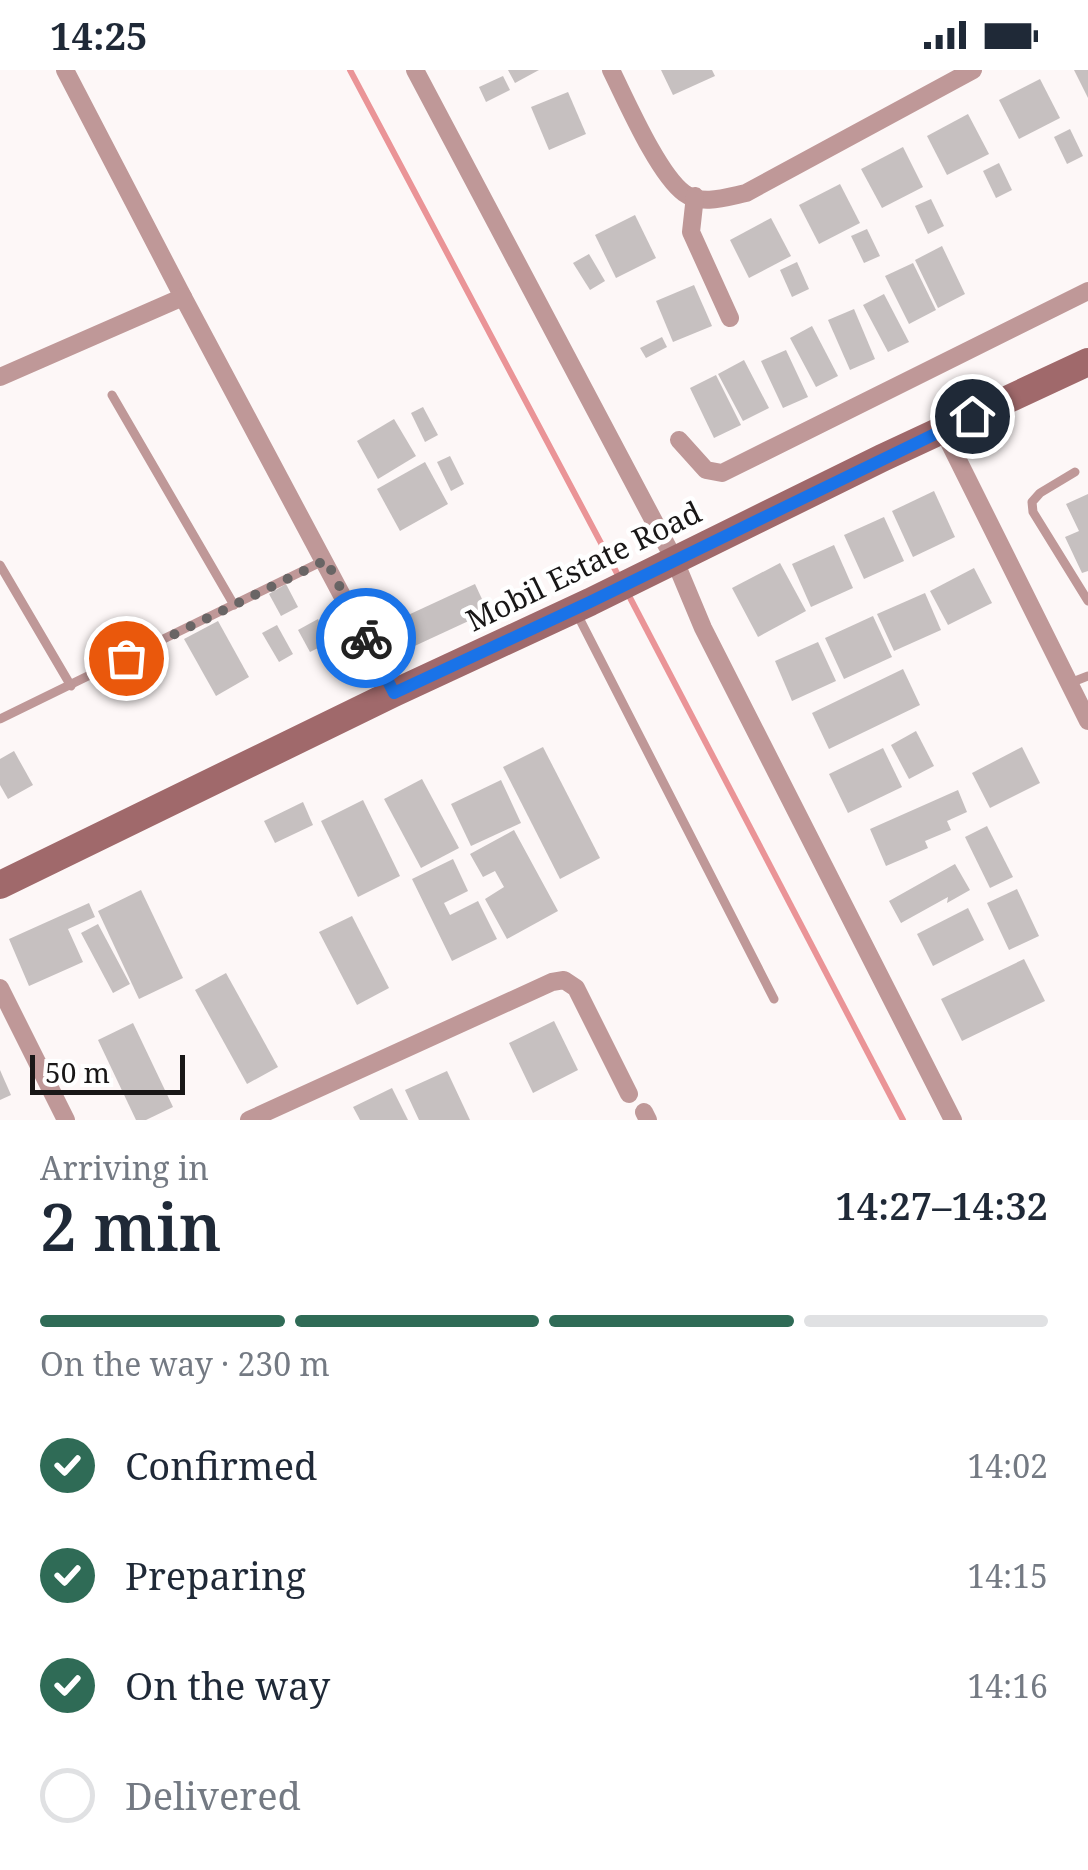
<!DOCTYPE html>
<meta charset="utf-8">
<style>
:root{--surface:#fff;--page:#f6f6f7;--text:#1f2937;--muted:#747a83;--line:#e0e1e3;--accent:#2f6b56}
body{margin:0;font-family:"Noto Serif",serif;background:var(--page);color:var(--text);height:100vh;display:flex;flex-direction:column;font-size:38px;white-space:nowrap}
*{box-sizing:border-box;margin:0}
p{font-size:32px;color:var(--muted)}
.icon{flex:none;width:55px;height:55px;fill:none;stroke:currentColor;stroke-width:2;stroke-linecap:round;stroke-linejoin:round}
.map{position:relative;height:1050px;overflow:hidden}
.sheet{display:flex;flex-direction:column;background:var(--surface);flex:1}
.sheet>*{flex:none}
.scale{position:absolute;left:30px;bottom:25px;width:155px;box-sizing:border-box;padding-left:10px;border:5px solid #191717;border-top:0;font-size:28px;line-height:35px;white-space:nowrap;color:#191717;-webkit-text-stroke:8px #fff;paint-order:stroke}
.pin{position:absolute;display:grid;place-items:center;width:85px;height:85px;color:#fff;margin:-42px;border:5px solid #fff;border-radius:50%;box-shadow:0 2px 10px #0007}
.courier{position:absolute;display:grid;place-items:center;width:100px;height:100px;margin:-50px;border:8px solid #1a73e8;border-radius:50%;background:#fff;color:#222;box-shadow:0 2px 12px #0007}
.overview em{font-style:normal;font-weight:600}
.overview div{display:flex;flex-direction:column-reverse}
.overview{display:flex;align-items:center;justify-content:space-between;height:170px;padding:0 40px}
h1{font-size:65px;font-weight:600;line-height:75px}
.bar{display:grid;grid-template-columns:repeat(4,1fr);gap:15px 10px;align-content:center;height:120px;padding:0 40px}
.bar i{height:12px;border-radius:8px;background:var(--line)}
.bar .active{background:var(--accent)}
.bar p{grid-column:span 4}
ol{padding:0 40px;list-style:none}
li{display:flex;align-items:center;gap:30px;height:110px}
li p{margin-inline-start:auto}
li .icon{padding:10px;border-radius:50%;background:var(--accent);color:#fff;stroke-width:4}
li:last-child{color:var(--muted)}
li i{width:55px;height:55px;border:5px solid var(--line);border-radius:50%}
.status{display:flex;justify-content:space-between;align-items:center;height:70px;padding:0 50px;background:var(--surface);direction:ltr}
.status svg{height:28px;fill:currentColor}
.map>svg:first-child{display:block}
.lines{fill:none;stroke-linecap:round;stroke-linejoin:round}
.stream{stroke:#ea9497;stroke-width:6}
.building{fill:#c6c0c0}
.lane{stroke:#bf9898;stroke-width:9}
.street{stroke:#bf9898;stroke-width:18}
.secondary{stroke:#a0696b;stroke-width:28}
.done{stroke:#696565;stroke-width:10;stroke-dasharray:0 18}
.route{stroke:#1a73e8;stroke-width:12}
.labels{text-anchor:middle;stroke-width:9;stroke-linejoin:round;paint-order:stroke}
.street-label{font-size:30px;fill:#191717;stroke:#fff}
</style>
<div class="status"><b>14:25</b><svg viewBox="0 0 49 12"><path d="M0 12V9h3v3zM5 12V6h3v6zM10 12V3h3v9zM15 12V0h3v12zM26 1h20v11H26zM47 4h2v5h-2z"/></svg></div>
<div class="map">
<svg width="1088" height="1050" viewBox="0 0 1088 1050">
<rect width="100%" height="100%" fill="#fdf7f7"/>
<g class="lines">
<!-- stream -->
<g class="stream">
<polyline points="350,0 619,507"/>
<polyline points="627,522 903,1050"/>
</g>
</g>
<!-- building -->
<g class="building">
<polygon points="508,0 539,0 515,13"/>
<polygon points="661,0 712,0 715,6 673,25"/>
<polygon points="1074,0 1088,0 1088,28"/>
<polygon points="503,6 510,20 486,32 479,17"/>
<polygon points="1040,9 1060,48 1019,69 999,30"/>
<polygon points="568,22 586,64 549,80 531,37"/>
<polygon points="968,44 989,84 947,105 927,66"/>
<polygon points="1070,59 1083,86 1067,94 1054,67"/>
<polygon points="903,77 923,117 882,138 861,99"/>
<polygon points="999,93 1012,120 996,128 983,101"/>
<polygon points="840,114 860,153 819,174 799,135"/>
<polygon points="931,129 944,156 928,164 915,136"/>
<polygon points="635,145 656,188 616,208 595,165"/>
<polygon points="771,148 791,186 749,208 730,170"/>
<polygon points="867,159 880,186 864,193 851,166"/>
<polygon points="942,176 965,224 938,238 915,190"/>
<polygon points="589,184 605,211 590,220 573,193"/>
<polygon points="797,192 809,219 792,227 780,200"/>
<polygon points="913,193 936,240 909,254 885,206"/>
<polygon points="694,215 712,256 673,272 656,231"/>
<polygon points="884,224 909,272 888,282 863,235"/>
<polygon points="854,239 875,289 850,300 828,250"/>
<polygon points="812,256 838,306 816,317 790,268"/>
<polygon points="662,267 667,277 646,288 640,278"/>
<polygon points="786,280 808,327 783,338 761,291"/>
<polygon points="744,290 769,338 743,351 718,304"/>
<polygon points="716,305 741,355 714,368 690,318"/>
<polygon points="423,337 438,365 425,372 411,343"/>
<polygon points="394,349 416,386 378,409 357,371"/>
<polygon points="450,386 464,414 451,421 437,392"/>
<polygon points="425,392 448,434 400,461 377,419"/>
<polygon points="934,421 955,467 913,487 892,441"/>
<polygon points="1088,424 1088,501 1082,503 1065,467 1079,461 1066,434"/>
<polygon points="884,447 904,491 864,509 844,465"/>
<polygon points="834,475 853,518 811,537 792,494"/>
<polygon points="780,493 806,541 758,567 732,518"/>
<polygon points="974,498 992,533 948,555 930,521"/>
<polygon points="286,514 298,537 281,546 269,524"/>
<polygon points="475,514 488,542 393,586 380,558"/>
<polygon points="925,523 941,560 894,581 877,544"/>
<polygon points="873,546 892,587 844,609 825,568"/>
<polygon points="318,549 330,572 310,582 298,560"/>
<polygon points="218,551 249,607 216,626 184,569"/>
<polygon points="277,555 293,584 279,592 262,563"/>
<polygon points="818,572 836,611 792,631 775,591"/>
<polygon points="903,599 920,635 829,679 812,643"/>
<polygon points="916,661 934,696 909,709 891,675"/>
<polygon points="543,677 600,788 560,809 503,697"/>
<polygon points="1022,677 1040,713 990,738 972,703"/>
<polygon points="883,678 902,717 848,743 829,704"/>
<polygon points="14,681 33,715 8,729 0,715 0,689"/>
<polygon points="422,709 459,778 421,798 384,729"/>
<polygon points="501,710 521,753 471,776 451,734"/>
<polygon points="958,720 967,742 947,751 951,760 925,771 928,778 886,796 870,759"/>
<polygon points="363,730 400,806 358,827 321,751"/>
<polygon points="303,732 313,755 275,773 264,751"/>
<polygon points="987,756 1013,807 990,818 965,767"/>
<polygon points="514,760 558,841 507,869 485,829 504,817 495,801 483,807 470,784"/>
<polygon points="453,789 468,821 444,833 450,845 478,831 497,869 452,891 412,809"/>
<polygon points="955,794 970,820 947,833 948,827 901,853 889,831"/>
<polygon points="1017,819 1039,866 1009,880 987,833"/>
<polygon points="141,820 183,908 139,929 98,841"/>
<polygon points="89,833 95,847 68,859 83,892 29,916 9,869"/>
<polygon points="968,838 984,870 933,896 917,864"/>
<polygon points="352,846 389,918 357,935 319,862"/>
<polygon points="98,854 130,914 113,923 81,863"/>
<polygon points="1024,889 1045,931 962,971 941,929"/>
<polygon points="226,903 278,997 247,1014 195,920"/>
<polygon points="554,951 578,1000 533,1023 509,973"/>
<polygon points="133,953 173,1037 146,1050 136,1050 98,970"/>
<polygon points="0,1000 11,1025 0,1030"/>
<polygon points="447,1001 470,1050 419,1050 405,1020"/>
<polygon points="392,1018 408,1050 360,1050 353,1037"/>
</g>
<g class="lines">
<!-- lane -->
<g class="lane">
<polyline points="112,325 234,535"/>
<polyline points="1075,402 1040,423 1032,432 1033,442 1088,531"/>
<polyline points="0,495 71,616"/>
<polyline points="576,542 774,929"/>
<polyline points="1070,613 1088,606"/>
<polyline points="0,649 323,491"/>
</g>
<!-- street -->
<g class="street">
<polyline points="65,0 183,227"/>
<polyline points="415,0 675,491 703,558 953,1050"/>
<path d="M611,0C626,30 658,104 684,123C701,136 727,127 746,123L973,0"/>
<polyline points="695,126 691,162 730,248"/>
<polyline points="0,307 183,227 394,623"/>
<polyline points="943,360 1088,651"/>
<polyline points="679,370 706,400 722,403 1088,221"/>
<polyline points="0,918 66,1050"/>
<polyline points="644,1042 648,1050"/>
<polyline points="249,1050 552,912 564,910 576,918 629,1024"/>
</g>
<!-- secondary -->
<polyline class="secondary" points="0,815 394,623 590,532 882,388 1088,292"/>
</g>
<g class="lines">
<!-- done -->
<polyline class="done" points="126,588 326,490 366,568"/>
<!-- route -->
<polyline class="route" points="366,568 394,623 590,532 972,346"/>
</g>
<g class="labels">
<!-- street labels -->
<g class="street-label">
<text transform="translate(584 497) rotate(-26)" y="10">Mobil Estate Road</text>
</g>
</g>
</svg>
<div class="scale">50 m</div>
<div class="pin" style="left:126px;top:588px;background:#ea580c"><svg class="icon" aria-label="bag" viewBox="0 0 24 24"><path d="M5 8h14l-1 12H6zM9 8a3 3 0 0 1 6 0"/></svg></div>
<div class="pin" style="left:972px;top:346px;background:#1f2937"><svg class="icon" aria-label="home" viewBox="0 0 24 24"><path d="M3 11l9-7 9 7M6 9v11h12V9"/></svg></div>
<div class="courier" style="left:366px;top:568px"><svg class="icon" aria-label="bike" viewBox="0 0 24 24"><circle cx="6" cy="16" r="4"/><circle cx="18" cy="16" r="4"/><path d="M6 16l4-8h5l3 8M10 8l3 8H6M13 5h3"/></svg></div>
</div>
<section class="sheet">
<div class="overview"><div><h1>2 min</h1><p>Arriving in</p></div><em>14:27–14:32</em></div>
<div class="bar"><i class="active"></i><i class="active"></i><i class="active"></i><i></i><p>On the way · 230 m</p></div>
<ol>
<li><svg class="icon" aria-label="check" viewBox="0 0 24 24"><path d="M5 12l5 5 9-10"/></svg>Confirmed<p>14:02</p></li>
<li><svg class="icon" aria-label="check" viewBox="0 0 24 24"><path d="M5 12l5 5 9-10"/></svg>Preparing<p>14:15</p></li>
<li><svg class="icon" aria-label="check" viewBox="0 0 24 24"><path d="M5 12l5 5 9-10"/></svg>On the way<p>14:16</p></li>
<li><i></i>Delivered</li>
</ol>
</section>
